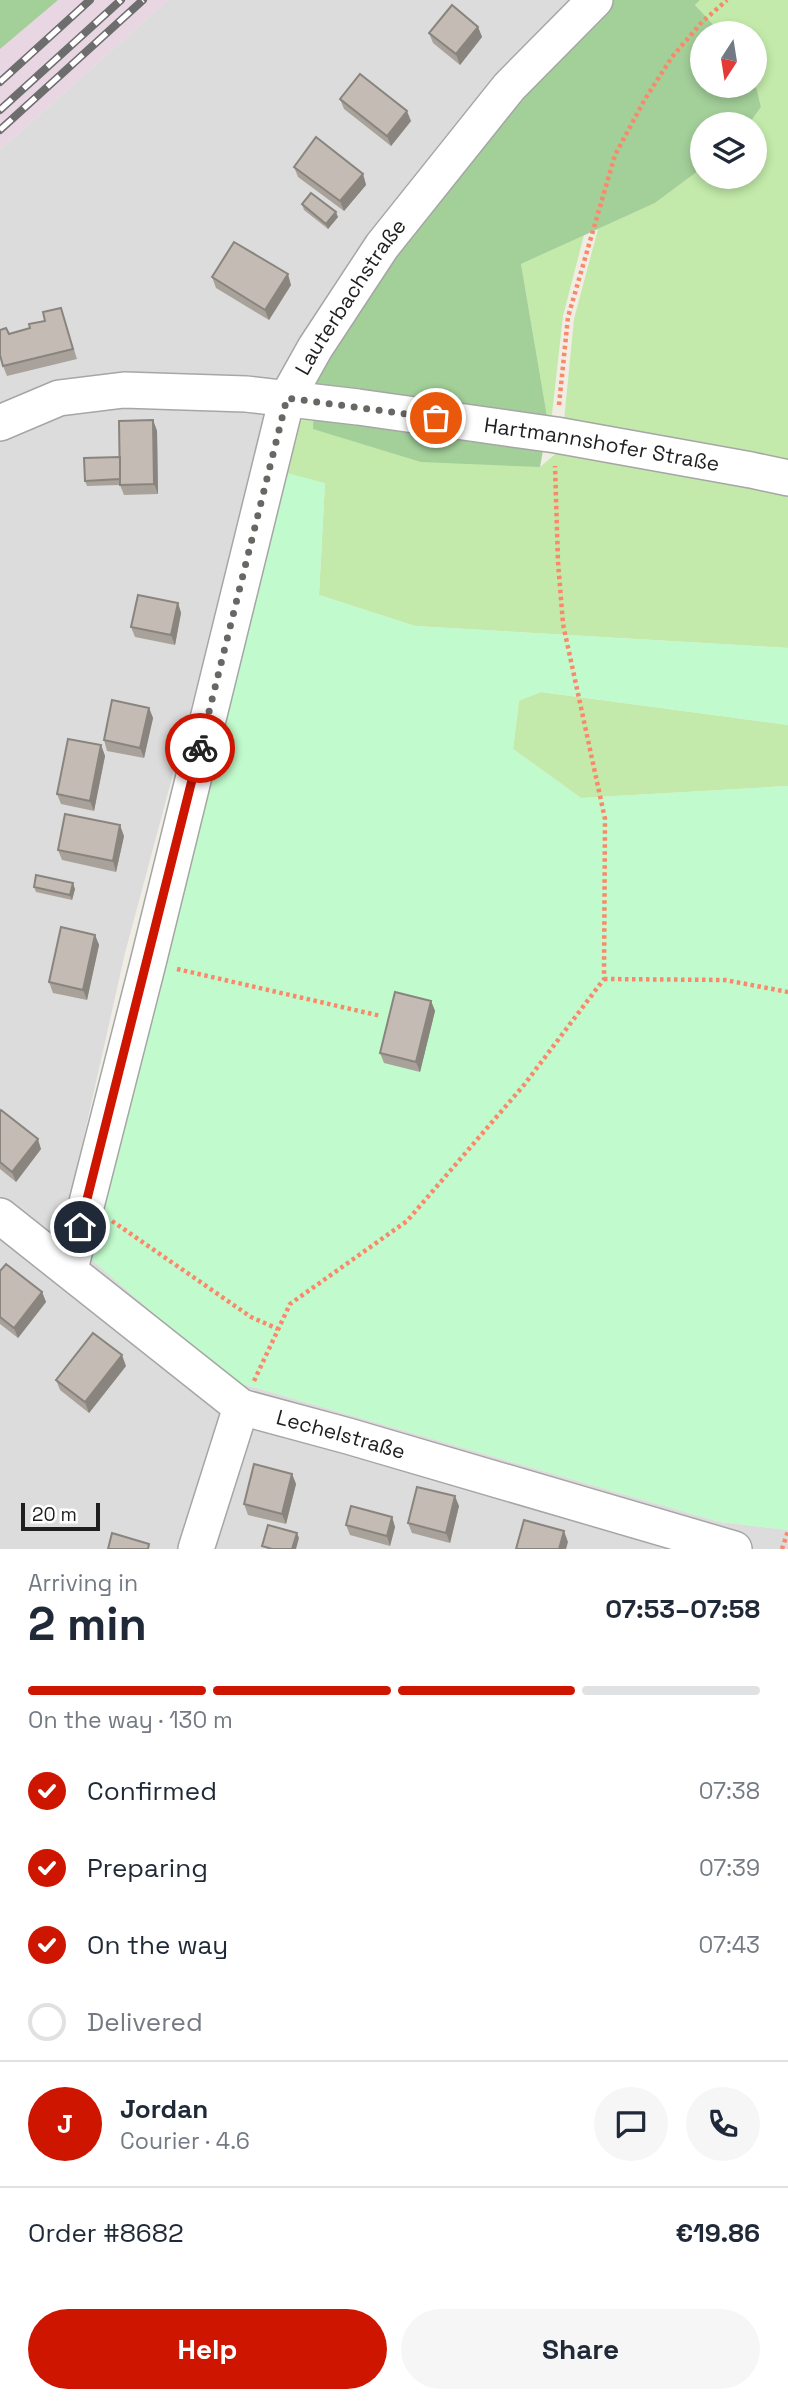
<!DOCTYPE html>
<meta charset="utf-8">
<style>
:root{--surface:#fff;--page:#f6f6f7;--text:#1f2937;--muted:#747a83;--line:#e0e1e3;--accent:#cd1500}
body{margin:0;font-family:"Space Grotesk",sans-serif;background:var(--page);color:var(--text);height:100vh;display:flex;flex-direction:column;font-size:26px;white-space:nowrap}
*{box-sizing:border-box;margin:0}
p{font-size:23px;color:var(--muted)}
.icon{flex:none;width:38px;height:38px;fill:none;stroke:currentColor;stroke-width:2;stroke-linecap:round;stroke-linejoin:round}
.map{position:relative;height:1549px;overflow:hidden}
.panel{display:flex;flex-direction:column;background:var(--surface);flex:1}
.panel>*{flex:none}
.needle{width:46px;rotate:192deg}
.tools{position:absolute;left:690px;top:21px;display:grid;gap:14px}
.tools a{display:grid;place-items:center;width:77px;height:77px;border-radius:50%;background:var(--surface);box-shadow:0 4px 10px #0003;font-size:35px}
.scale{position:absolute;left:21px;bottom:18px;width:79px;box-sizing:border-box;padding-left:7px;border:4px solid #1f1f1f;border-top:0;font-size:19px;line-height:24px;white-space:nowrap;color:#1f1f1f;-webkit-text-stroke:5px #fff;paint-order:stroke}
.pin{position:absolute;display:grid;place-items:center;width:60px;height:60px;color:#fff;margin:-30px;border:4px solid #fff;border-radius:50%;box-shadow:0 2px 7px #0007}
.courier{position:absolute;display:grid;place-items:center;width:70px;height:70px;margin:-35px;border:5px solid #cd1500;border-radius:50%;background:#fff;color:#222;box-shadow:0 2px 9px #0007}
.overview em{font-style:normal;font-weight:700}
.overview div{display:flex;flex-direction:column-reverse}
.overview{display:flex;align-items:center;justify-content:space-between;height:119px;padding:0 28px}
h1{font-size:46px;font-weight:700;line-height:52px}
.bar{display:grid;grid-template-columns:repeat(4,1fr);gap:10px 7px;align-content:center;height:84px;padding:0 28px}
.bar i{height:9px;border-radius:5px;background:var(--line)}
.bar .on{background:var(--accent)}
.bar p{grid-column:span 4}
.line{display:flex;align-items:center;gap:18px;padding:0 28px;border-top:2px solid var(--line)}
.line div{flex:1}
.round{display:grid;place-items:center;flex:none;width:74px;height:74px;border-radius:37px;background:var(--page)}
ol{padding:0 28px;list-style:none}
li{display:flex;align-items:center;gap:21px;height:77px}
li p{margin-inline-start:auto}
li .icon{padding:7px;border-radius:50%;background:var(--accent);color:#fff;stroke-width:4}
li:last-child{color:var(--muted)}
li i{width:38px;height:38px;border:4px solid var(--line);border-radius:50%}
.button{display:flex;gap:14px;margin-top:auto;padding:14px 28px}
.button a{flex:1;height:80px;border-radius:42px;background:var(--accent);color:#fff;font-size:28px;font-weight:700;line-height:80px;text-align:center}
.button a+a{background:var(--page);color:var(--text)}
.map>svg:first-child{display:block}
.residential{fill:#dddcdc}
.industrial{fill:#e9d6e3}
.grass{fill:#c3eaaa}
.forest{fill:#a3cf99}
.park{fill:#c1facc}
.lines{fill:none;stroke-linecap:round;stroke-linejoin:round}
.minor-casing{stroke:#a6a6a6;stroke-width:38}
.path{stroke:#fb886a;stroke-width:4.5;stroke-dasharray:3.5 3.5;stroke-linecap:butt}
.minor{stroke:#fff;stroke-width:35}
.rail-casing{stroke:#6d6d6d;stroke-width:8}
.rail{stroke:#fff;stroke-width:5;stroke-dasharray:16;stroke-linecap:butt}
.wall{fill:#a9a29b}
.shaded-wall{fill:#89847e}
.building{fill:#c4bcb4;stroke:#89847e;stroke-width:2}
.done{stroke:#686764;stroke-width:7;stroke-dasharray:0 12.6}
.route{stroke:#cd1500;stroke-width:9}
.labels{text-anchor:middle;stroke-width:7;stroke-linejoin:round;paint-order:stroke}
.street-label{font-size:21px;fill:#1f1f1f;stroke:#fff}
</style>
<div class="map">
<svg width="788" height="1549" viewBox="0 0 788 1549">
<rect width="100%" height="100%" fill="#f0ede5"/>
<!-- residential -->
<polygon class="residential" points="168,0 610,0 315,373 245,506 125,953 64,1225 232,1381 720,1522 788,1530 788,1549 0,1549 0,150"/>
<!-- industrial -->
<polygon class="industrial" points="44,0 168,0 0,150 0,38"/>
<!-- grass -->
<g class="grass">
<polygon points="700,0 788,0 788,468 563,431 574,319 598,229 655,203 702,168 702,177 754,177 754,124 749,124 761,107 754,78 754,33 721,33 695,5"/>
<polygon points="584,235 563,316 551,423 548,422 521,264"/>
<polygon points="313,414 540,467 560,450 788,488 788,648 415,626 319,595 325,484 279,471 294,424"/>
<polygon points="541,692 788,725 788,786 581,798 513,749 519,700"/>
</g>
<!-- forest -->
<g class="forest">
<polygon points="0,0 58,0 0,49"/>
<polygon points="610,0 700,0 695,5 721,33 702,33 702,86 754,86 754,78 761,107 749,124 702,124 702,168 655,203 521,264 548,422 540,467 421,462 313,429 315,373 391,254 519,95"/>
</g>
<!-- park -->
<polygon class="park" points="279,471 325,483 319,595 415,626 788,648 788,725 541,692 519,701 513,749 581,798 788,786 788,1530 720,1522 232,1381 86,1255"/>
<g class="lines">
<!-- minor casing -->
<g class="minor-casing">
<g id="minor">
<path id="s1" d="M0,423L59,398L124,390L246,394L358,407L556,435L751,470L788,478"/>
<path id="s2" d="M0,1216L241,1407L348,1436L734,1549"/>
<path id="s3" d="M70,1269L148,963L287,398L315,348L382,246L509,87L595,0"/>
<polyline points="196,1549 241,1407"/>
</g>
</g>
<!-- path -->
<g class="path">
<polyline points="559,405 568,317 615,155 645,99 672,57 702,22 727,0"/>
<polyline points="177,969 381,1016"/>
<polyline points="604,979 725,980 788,992"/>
<polyline points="112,1221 251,1317 278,1329"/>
<polyline points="254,1381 290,1304 407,1221 524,1085 604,979 605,819 563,624 558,562 555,466"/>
<polyline points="782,1549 788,1531"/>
</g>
<!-- minor -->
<use href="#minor" class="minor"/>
<!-- rail casing -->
<g class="rail-casing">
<g id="rail">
<polyline points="0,82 90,0"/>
<polyline points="0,110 121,0"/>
<polyline points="0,130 143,0"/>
</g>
</g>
<!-- rail -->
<use href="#rail" class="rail"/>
</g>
<!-- wall -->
<g class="wall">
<polygon points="478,27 482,37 460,65 433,43 429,33"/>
<polygon points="340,99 411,121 391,146 344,109"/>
<polygon points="294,167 363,174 366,185 344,211 298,177"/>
<polygon points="302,204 338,217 328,229 304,210"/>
<polygon points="212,277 291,285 269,320 216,288"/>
<polygon points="61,308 77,359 7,376 3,366 9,334 30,328 45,321"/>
<polygon points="153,420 157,431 158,494 124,495 120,485 87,486 85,481 120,457"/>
<polygon points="178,603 181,613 175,645 135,637 131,627"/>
<polygon points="149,708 153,718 144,758 107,751 104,740"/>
<polygon points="101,745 105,756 94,811 61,804 57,794"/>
<polygon points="124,836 116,872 62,860 58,850"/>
<polygon points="34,887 75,889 72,900 36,892"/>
<polygon points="95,935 99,945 87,1000 53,993 49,982"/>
<polygon points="431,1001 435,1011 420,1072 384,1063 380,1053"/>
<polygon points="0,1112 41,1149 16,1182 0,1169"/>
<polygon points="0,1271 42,1292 46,1302 18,1338 0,1324"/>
<polygon points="126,1366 89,1413 60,1390 56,1380"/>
<polygon points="292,1474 296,1484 286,1524 248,1515 244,1504"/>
<polygon points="459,1506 450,1543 412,1533 408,1523"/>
<polygon points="392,1517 395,1527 390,1546 350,1535 346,1525"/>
</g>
<!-- shaded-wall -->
<g class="shaded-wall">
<polygon points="478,27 482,37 460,65 456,54"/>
<polygon points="407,111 411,121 391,146 387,136"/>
<polygon points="363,174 366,185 344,211 340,201"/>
<polygon points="336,212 338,217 328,229 326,224"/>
<polygon points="288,274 291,285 269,320 265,310"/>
<polygon points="153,420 157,431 158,494 154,484"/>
<polygon points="178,603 181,613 175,645 171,635"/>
<polygon points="149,708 153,718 144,758 140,748"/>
<polygon points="101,745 105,756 94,811 90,801"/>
<polygon points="120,825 124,836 116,872 113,861"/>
<polygon points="73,883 75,889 72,900 70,895"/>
<polygon points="95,935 99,945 87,1000 83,990"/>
<polygon points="431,1001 435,1011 420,1072 416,1062"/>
<polygon points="38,1139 41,1149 16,1182 12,1172"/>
<polygon points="42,1292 46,1302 18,1338 14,1328"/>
<polygon points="122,1355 126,1366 89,1413 85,1402"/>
<polygon points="292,1474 296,1484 286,1524 282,1514"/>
<polygon points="455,1496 459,1506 450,1543 446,1533"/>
<polygon points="392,1517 395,1527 390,1546 387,1536"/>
<polygon points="564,1531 568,1542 566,1549 559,1549"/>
<polygon points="297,1533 299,1538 296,1549 292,1549"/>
</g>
<!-- building -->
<g class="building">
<polygon points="452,5 478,27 456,54 429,33"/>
<polygon points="360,74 407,111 387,136 340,99"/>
<polygon points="316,137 363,174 340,201 294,167"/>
<polygon points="311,193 336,212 326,224 302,204"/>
<polygon points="234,242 288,274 265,310 212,277"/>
<polygon points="61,308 73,349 3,366 0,355 0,330 6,328 9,334 30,328 29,324 45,321 43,312"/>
<polygon points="153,420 154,484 120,485 119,421"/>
<polygon points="120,457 120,479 85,481 84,458"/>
<polygon points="138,595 178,603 171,635 131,627"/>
<polygon points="112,700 149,708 140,748 104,740"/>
<polygon points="68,739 101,745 90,801 57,794"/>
<polygon points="65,814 120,825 113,861 58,850"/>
<polygon points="36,875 73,883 70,895 34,887"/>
<polygon points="61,927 95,935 83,990 49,982"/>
<polygon points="395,992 431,1001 416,1062 380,1053"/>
<polygon points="1,1110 38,1139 12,1172 0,1162 0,1112"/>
<polygon points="6,1264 42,1292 14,1328 0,1317 0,1271"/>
<polygon points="93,1333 122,1355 85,1402 56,1380"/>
<polygon points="254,1464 292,1474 282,1514 244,1504"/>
<polygon points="417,1487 455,1496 446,1533 408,1523"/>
<polygon points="351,1506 392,1517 387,1536 346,1525"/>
<polygon points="524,1520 564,1531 559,1549 516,1549"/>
<polygon points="268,1525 297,1533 292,1549 272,1549 262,1546"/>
<polygon points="112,1533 149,1544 148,1549 108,1549"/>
</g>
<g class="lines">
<!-- done -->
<polyline class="done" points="200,748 287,398 436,418"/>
<!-- route -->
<polyline class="route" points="80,1227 200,748"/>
</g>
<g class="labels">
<!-- street labels -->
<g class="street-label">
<text dy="7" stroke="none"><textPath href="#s3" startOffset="1017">Lauterbachstraße</textPath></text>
<text dy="7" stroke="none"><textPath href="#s1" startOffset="611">Hartmannshofer Straße</textPath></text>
<text dy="7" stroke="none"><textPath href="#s2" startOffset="411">Lechelstraße</textPath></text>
</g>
</g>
</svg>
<div class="tools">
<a><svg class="needle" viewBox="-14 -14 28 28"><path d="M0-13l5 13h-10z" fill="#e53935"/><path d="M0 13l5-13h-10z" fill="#747a83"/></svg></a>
<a><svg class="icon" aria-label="layers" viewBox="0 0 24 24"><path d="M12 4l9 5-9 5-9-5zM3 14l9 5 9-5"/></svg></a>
</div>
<div class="scale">20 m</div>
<div class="pin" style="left:436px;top:418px;background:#ea580c"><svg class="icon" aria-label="bag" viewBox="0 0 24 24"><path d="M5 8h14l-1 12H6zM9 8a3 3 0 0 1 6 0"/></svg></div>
<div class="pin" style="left:80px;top:1227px;background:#1f2937"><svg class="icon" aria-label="home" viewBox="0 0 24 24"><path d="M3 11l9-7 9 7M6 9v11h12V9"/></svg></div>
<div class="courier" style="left:200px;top:748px"><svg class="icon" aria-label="bike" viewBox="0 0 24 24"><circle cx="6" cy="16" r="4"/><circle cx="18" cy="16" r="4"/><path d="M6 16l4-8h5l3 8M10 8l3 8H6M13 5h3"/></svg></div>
</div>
<section class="panel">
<div class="overview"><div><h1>2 min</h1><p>Arriving in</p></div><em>07:53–07:58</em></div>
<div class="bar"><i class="on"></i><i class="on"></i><i class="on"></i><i></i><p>On the way · 130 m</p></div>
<ol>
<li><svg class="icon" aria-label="check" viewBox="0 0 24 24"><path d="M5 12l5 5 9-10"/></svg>Confirmed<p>07:38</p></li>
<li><svg class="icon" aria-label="check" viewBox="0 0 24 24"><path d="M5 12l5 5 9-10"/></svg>Preparing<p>07:39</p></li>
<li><svg class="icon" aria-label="check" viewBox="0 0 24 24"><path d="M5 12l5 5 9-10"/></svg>On the way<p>07:43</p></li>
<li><i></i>Delivered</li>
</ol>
<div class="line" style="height:126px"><b class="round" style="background:var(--accent);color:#fff">J</b><div><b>Jordan</b><p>Courier · 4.6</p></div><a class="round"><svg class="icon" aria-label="chat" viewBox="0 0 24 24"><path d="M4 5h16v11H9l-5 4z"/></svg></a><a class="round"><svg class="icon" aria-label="phone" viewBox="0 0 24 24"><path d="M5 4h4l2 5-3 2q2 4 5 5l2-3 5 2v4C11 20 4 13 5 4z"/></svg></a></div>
<div class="line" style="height:91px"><div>Order #8682</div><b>€19.86</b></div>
<div class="button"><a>Help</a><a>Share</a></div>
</section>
